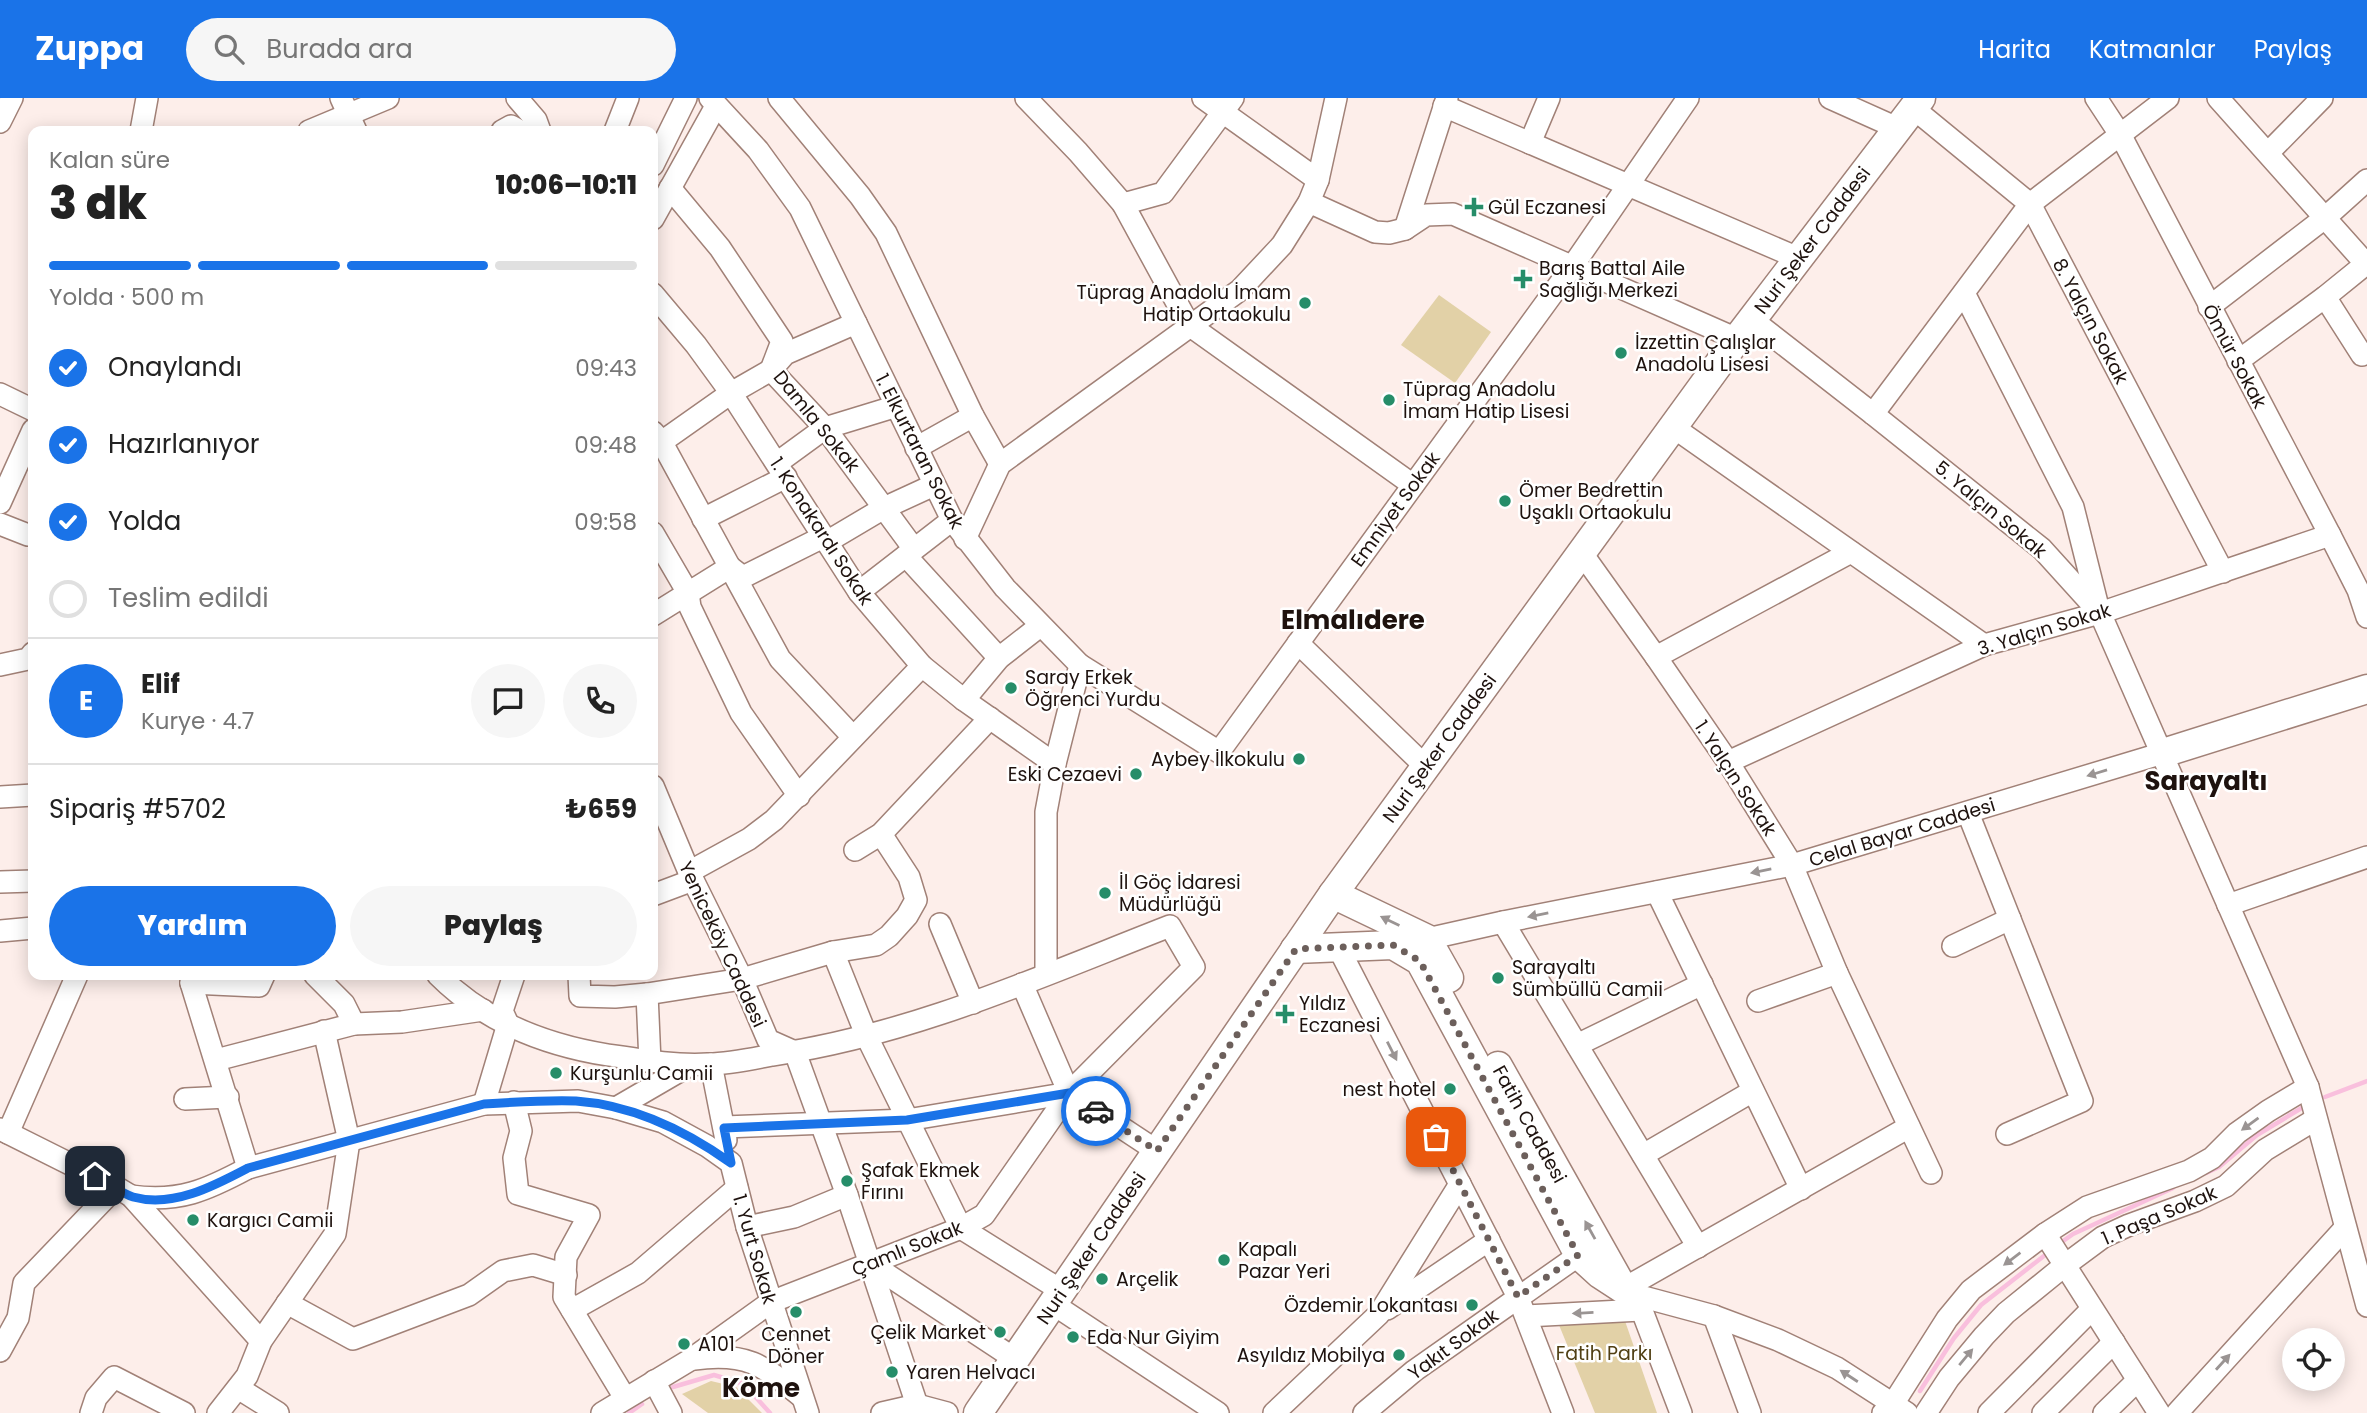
<!DOCTYPE html>
<html lang="tr">
<meta charset="utf-8">
<style>
:root{--surface:#fff;--page:#f6f6f6;--text:#222;--muted:#767676;--line:#e0e0e0;--accent:#1a73e8}
body{margin:0;font-family:Poppins,sans-serif;background:var(--page);color:var(--text);height:100vh;display:flex;flex-direction:column;font-size:26px;white-space:nowrap}
*{box-sizing:border-box;margin:0}
p{font-size:23px;color:var(--muted)}
.icon{flex:none;width:38px;height:38px;fill:none;stroke:currentColor;stroke-width:2;stroke-linecap:round;stroke-linejoin:round}
.map{position:relative;flex:1;overflow:hidden}
.details{position:absolute;left:28px;top:28px;width:630px;height:854px;display:flex;flex-direction:column;background:var(--surface);border-radius:14px;box-shadow:0 4px 18px #0003}
.details>*{flex:none}
.fabs{position:absolute;left:2282px;top:1230px;display:grid;gap:14px}
.fabs a{display:grid;place-items:center;width:63px;height:63px;border-radius:50%;background:var(--surface);box-shadow:0 4px 18px #0003;font-size:35px}
.pin{position:absolute;display:grid;place-items:center;width:60px;height:60px;color:#fff;margin:-30px;border-radius:14px;box-shadow:0 4px 10px #0006}
.courier{position:absolute;display:grid;place-items:center;width:70px;height:70px;margin:-35px;border:5px solid #1a73e8;border-radius:50%;background:#fff;color:#222;box-shadow:0 2px 9px #0007}
.head em{font-style:normal;font-weight:800}
.head div{display:flex;flex-direction:column-reverse}
.head{display:flex;align-items:center;justify-content:space-between;height:119px;padding:0 21px}
h1{font-size:46px;font-weight:800;line-height:52px}
.bar{display:grid;grid-template-columns:repeat(4,1fr);gap:10px 7px;align-content:center;height:84px;padding:0 21px}
.bar i{height:9px;border-radius:5px;background:var(--line)}
.bar .current{background:var(--accent)}
.bar p{grid-column:span 4}
.line{display:flex;align-items:center;gap:18px;padding:0 21px;border-top:2px solid var(--line)}
.line div{flex:1}
.round{display:grid;place-items:center;flex:none;width:74px;height:74px;border-radius:37px;background:var(--page)}
ol{padding:0 21px;list-style:none}
li{display:flex;align-items:center;gap:21px;height:77px}
li p{margin-inline-start:auto}
li .icon{padding:7px;border-radius:50%;background:var(--accent);color:#fff;stroke-width:4}
li:last-child{color:var(--muted)}
li i{width:38px;height:38px;border:4px solid var(--line);border-radius:50%}
.button{display:flex;gap:14px;margin-top:auto;padding:14px 21px}
.button a{flex:1;height:80px;border-radius:42px;background:var(--accent);color:#fff;font-size:28px;font-weight:800;line-height:80px;text-align:center}
.button a+a{background:var(--page);color:var(--text)}
header{display:flex;align-items:center;gap:42px;box-sizing:border-box;height:98px;padding:0 35px;background:var(--accent);color:#fff}
header strong{font-size:33px}
nav{display:flex;gap:38px;margin-inline-start:auto;font-size:24px}
.search{width:490px;height:63px;background:var(--page);display:flex;align-items:center;gap:18px;box-sizing:border-box;padding:0 24px;border-radius:38px;color:var(--muted);font-size:26px}
.map>svg:first-child{display:block}
.green{fill:#e2d1a7}
.lines{fill:none;stroke-linecap:round;stroke-linejoin:round}
.stream{stroke:#f9bfdd;stroke-width:4.5}
.minor-casing{stroke:#a18177;stroke-width:24}
.major-casing{stroke:#a18177;stroke-width:31}
.minor{stroke:#fff;stroke-width:21}
.major{stroke:#fff;stroke-width:28}
.oneway{fill:#9a9493}
.done{stroke:#6c5f5b;stroke-width:7;stroke-dasharray:0 12.6}
.route{stroke:#1a73e8;stroke-width:9}
.poi-dot{fill:#268d69;stroke:#fff;stroke-width:2.5}
.labels{text-anchor:middle;stroke-width:5;stroke-linejoin:round;paint-order:stroke}
.poi-label{font-size:19px;fill:#1e120e;stroke:#fff;text-anchor:start}
.street-label{font-size:19px;fill:#1e120e;stroke:#fff}
.park-label{font-size:19px;fill:#503f13;stroke:#fff}
.district-label{font-size:26px;font-weight:bold;fill:#1e120e;stroke:#fff}
</style>
<header>
<strong>Zuppa</strong>
<div class="search"><svg class="icon" aria-label="search" viewBox="0 0 24 24"><circle cx="10" cy="10" r="6"/><path d="M15 15l6 6"/></svg>Burada ara</div>
<nav><a>Harita</a><a>Katmanlar</a><a>Paylaş</a></nav>
</header>
<div class="map">
<svg width="2367" height="1315" viewBox="0 0 2367 1315">
<rect width="100%" height="100%" fill="#fdeeea"/>
<!-- green -->
<g class="green">
<polygon points="1439,197 1491,234 1455,285 1401,247"/>
<polygon points="1625,1223 1657,1315 1595,1315 1559,1227"/>
<polygon points="711,1283 736,1289 762,1315 708,1315 682,1296"/>
</g>
<g class="lines">
<!-- stream -->
<g class="stream">
<polyline points="2325,999 2367,983"/>
<polyline points="2206,1075 2219,1069 2257,1037 2305,1008"/>
<polyline points="2059,1146 2073,1136 2173,1090"/>
<polyline points="673,1289 714,1277 744,1286 770,1315"/>
<polyline points="1920,1293 1954,1240 1981,1207 2049,1154"/>
<polyline points="629,1315 642,1306"/>
</g>
<!-- minor casing -->
<g class="minor-casing">
<g id="minor">
<polyline points="341,0 356,33"/>
<polyline points="517,0 536,22 540,33"/>
<polyline points="710,0 758,52 800,110 952,422 1005,490 1080,567 1055,666 1046,714 1046,876"/>
<polyline points="779,0 860,98 886,135 973,318 1000,366"/>
<polyline points="1026,0 1078,54 1123,106 1189,227 1413,387"/>
<polyline points="1203,0 1318,82"/>
<polyline points="1830,0 1897,30"/>
<polyline points="2096,0 2121,38 2330,437 2358,492 2367,519"/>
<polyline points="2218,0 2366,166"/>
<polyline points="1444,8 1798,160"/>
<polyline points="1913,10 2030,106 2223,474"/>
<polyline points="0,24 12,0"/>
<polyline points="141,33 147,0"/>
<polyline points="309,33 388,0"/>
<polyline points="502,33 511,28 520,33"/>
<polyline points="615,33 628,0"/>
<polyline points="1530,45 1549,0"/>
<polyline points="2268,55 2322,0"/>
<polyline points="653,67 686,0"/>
<polyline points="670,90 720,150 782,243 771,272 825,330 914,451"/>
<polyline points="1309,104 1375,134 1389,135 1405,131 1426,117 1453,116 1737,241"/>
<polyline points="1123,106 1163,95 1233,0"/>
<polyline points="653,121 716,8"/>
<polyline points="1405,131 1447,0"/>
<polyline points="1964,195 2073,409 2099,513"/>
<polyline points="653,196 696,247 731,295 859,494 922,568 964,602 1055,666"/>
<polyline points="2325,199 2362,257"/>
<polyline points="2209,209 2326,119 2367,82"/>
<polyline points="1751,221 1873,316 2042,451 2100,515 2308,989 2367,1208"/>
<polyline points="2238,263 2325,199 2367,165"/>
<polyline points="0,296 33,312"/>
<polyline points="1873,316 2030,106 2168,0"/>
<polyline points="1673,329 1984,547"/>
<polyline points="653,334 661,343 780,561 853,639"/>
<polyline points="653,350 731,295 771,272 785,256 856,225"/>
<polyline points="916,350 973,318"/>
<polyline points="777,365 825,330 897,308"/>
<polyline points="0,405 33,332"/>
<polyline points="703,421 786,379"/>
<polyline points="0,426 28,437 33,435"/>
<polyline points="653,435 688,495 690,509 741,615 799,698"/>
<polyline points="965,441 1000,366 1240,192 1282,147 1309,104 1318,82 1336,0"/>
<polyline points="1581,454 1656,559 1728,664 1792,767 1837,875 1931,1075"/>
<polyline points="906,458 999,560"/>
<polyline points="859,494 952,422"/>
<polyline points="653,517 730,469 743,479 823,439 830,442 884,410 934,387"/>
<polyline points="1298,545 1425,668"/>
<polyline points="1656,559 1851,454"/>
<polyline points="0,567 28,561 33,555"/>
<polyline points="1080,567 1219,654 1572,169 1688,0"/>
<polyline points="964,602 999,560 1040,528"/>
<polyline points="1728,664 1984,547 2100,515 2330,437"/>
<polyline points="653,688 689,774 742,881 768,942 795,954 847,1097 917,1307"/>
<polyline points="0,699 33,697"/>
<polyline points="1968,715 2082,1003 2007,1036"/>
<polyline points="855,752 881,736 990,620"/>
<polyline points="689,774 749,741 774,722 922,568"/>
<polyline points="0,784 33,783"/>
<polyline points="1657,794 1801,1091"/>
<polyline points="653,797 693,782"/>
<polyline points="2228,807 2367,759"/>
<polyline points="1503,824 1698,1149"/>
<polyline points="940,826 973,905"/>
<polyline points="0,833 33,830"/>
<polyline points="1427,841 1503,824 1792,767 2163,655"/>
<polyline points="1953,848 2010,821"/>
<polyline points="1338,849 1518,1199 1563,1315"/>
<polyline points="833,854 867,939 961,1130 1062,1193"/>
<polyline points="192,877 191,885 248,1070"/>
<polyline points="315,877 344,906 354,926"/>
<path d="M438,877C484,923 545,947 608,957C641,962 675,968 708,966C729,966 751,961 772,957C911,937 1039,879 1170,828L1194,869L1069,995L984,1117L961,1130L771,1204L690,1262L602,1315"/>
<polyline points="579,877 580,898 615,899 647,896 742,881 833,854 876,847 889,838 907,818 916,802 909,779 881,736"/>
<polyline points="191,885 259,888 264,877"/>
<polyline points="1022,886 1069,995 1157,1053"/>
<polyline points="647,896 650,964"/>
<polyline points="1758,903 1837,875"/>
<polyline points="1577,947 1702,886"/>
<polyline points="216,962 354,926 402,924 483,912"/>
<polyline points="711,966 726,1042"/>
<polyline points="185,1001 228,999"/>
<polyline points="514,1004 521,1033 514,1060 518,1096 589,1117 566,1159 564,1199 625,1300"/>
<polyline points="484,1006 508,926 502,913 514,877"/>
<polyline points="616,1010 690,967"/>
<polyline points="724,1029 907,1022 1069,995"/>
<polyline points="0,1031 116,1089 131,1098 261,1243"/>
<polyline points="8,1035 77,877"/>
<polyline points="1643,1057 1753,993"/>
<path d="M131,1098C179,1105 207,1092 248,1070L484,1006L578,1003L616,1010L663,1024L707,1048L731,1065L747,1129L808,1315"/>
<polyline points="747,1129 794,1119 847,1097"/>
<polyline points="2045,1136 2159,1315"/>
<polyline points="871,1166 1015,1261"/>
<polyline points="1623,1191 1909,1029"/>
<polyline points="1623,1191 1636,1197 1714,1218 1778,1242 1837,1270 1907,1315"/>
<polyline points="1636,1197 1681,1315"/>
<polyline points="287,1205 353,1241 469,1197 503,1173 533,1167 566,1177"/>
<polyline points="1053,1206 1218,1315"/>
<polyline points="1387,1211 1489,1142"/>
<polyline points="572,1212 638,1175 737,1090"/>
<polyline points="1526,1218 1641,1212"/>
<polyline points="1714,1218 1750,1315"/>
<polyline points="0,1253 18,1220 24,1185 116,1089"/>
<path d="M694,1261C746,1254 762,1266 802,1299"/>
<polyline points="654,1283 671,1315"/>
<polyline points="238,1290 278,1315"/>
<polyline points="91,1315 96,1300 114,1279 184,1315"/>
<polyline points="218,1315 247,1278 261,1243 335,1136 349,1043 324,933"/>
<polyline points="882,1315 917,1307 947,1315"/>
<polyline points="1274,1315 1379,1216 1460,1086"/>
<polyline points="1364,1315 1414,1273 1579,1157"/>
<polyline points="1883,1315 1893,1306 1947,1221 1971,1192 2045,1136 2087,1109 2189,1073 2212,1060 2237,1035 2268,1013 2308,989"/>
<polyline points="1926,1315 1949,1280 1984,1238 2006,1215 2064,1168 2103,1139 2129,1127 2195,1103 2226,1088 2265,1052 2316,1021"/>
<polyline points="1989,1315 2092,1211"/>
<polyline points="2043,1315 2114,1244"/>
<polyline points="2104,1315 2138,1282"/>
<polyline points="2177,1315 2345,1130"/>
</g>
</g>
<!-- major casing -->
<g class="major-casing">
<g id="major">
<polyline points="2163,655 2367,591"/>
<polyline points="1333,796 1427,841 1449,880"/>
<polyline points="1295,851 1393,847 1420,863 1579,1157 1600,1176 1623,1191"/>
<polyline points="1498,968 1619,1183"/>
<polyline points="978,1315 1333,796 1737,241 1921,0"/>
</g>
</g>
<!-- minor -->
<use href="#minor" class="minor"/>
<!-- major -->
<use href="#major" class="major"/>
</g>
<!-- one-way arrows -->
<defs><path id="oneway-solid" d="M-6-.8H1V-3.2L6.5 0L1 3.2V.8H-6Z" transform="scale(1.75)"/></defs>
<g class="oneway">
<use href="#oneway-solid" transform="translate(2097 675) rotate(163)"/>
<use href="#oneway-solid" transform="translate(1761 773) rotate(169)"/>
<use href="#oneway-solid" transform="translate(1538 817) rotate(169)"/>
<use href="#oneway-solid" transform="translate(1390 823) rotate(-154)"/>
<use href="#oneway-solid" transform="translate(1392 953) rotate(63)"/>
<use href="#oneway-solid" transform="translate(2250 1026) rotate(144)"/>
<use href="#oneway-solid" transform="translate(1590 1132) rotate(-119)"/>
<use href="#oneway-solid" transform="translate(2012 1161) rotate(143)"/>
<use href="#oneway-solid" transform="translate(1583 1215) rotate(177)"/>
<use href="#oneway-solid" transform="translate(1966 1259) rotate(-50)"/>
<use href="#oneway-solid" transform="translate(2223 1264) rotate(-48)"/>
<use href="#oneway-solid" transform="translate(1849 1278) rotate(-147)"/>
</g>
<g class="lines">
<!-- done -->
<polyline class="done" points="1096,1013 1157,1053 1296,851 1393,847 1420,863 1578,1157 1518,1199 1436,1039"/>
<!-- route -->
<path class="route" d="M95,1078C106,1083 122,1096 133,1099C173,1110 214,1088 248,1070L484,1006C514,1004 546,1002 576,1003C633,1007 686,1033 731,1065L724,1030L907,1022L1069,995L1096,1013"/>
</g>
<!-- markers -->
<g class="poi-dot">
<path d="M1470.5 98.5h7v7h7v7h-7v7h-7v-7h-7v-7h7z"/>
<path d="M1519.5 170.5h7v7h7v7h-7v7h-7v-7h-7v-7h7z"/>
<circle cx="1305" cy="205" r="7"/>
<circle cx="1621" cy="255" r="7"/>
<circle cx="1389" cy="302" r="7"/>
<circle cx="1505" cy="403" r="7"/>
<circle cx="1011" cy="590" r="7"/>
<circle cx="1299" cy="661" r="7"/>
<circle cx="1136" cy="676" r="7"/>
<circle cx="1105" cy="795" r="7"/>
<circle cx="1498" cy="880" r="7"/>
<path d="M1281.5 905.5h7v7h7v7h-7v7h-7v-7h-7v-7h7z"/>
<circle cx="556" cy="975" r="7"/>
<circle cx="1450" cy="991" r="7"/>
<circle cx="847" cy="1083" r="7"/>
<circle cx="193" cy="1122" r="7"/>
<circle cx="1224" cy="1162" r="7"/>
<circle cx="1102" cy="1181" r="7"/>
<circle cx="1472" cy="1207" r="7"/>
<circle cx="796" cy="1214" r="7"/>
<circle cx="1000" cy="1234" r="7"/>
<circle cx="1073" cy="1239" r="7"/>
<circle cx="684" cy="1246" r="7"/>
<circle cx="1399" cy="1257" r="7"/>
<circle cx="892" cy="1274" r="7"/>
</g>
<g class="labels">
<!-- poi labels -->
<g class="poi-label">
<text x="1488" y="116">Gül Eczanesi</text>
<text x="1539" y="177">Barış Battal Aile<tspan x="1539" dy="22">Sağlığı Merkezi</tspan></text>
<text x="1291" y="201" text-anchor="end">Tüprag Anadolu İmam<tspan x="1291" dy="22">Hatip Ortaokulu</tspan></text>
<text x="1635" y="251">İzzettin Çalışlar<tspan x="1635" dy="22">Anadolu Lisesi</tspan></text>
<text x="1403" y="298">Tüprag Anadolu<tspan x="1403" dy="22">İmam Hatip Lisesi</tspan></text>
<text x="1519" y="399">Ömer Bedrettin<tspan x="1519" dy="22">Uşaklı Ortaokulu</tspan></text>
<text x="1025" y="586">Saray Erkek<tspan x="1025" dy="22">Öğrenci Yurdu</tspan></text>
<text x="1285" y="668" text-anchor="end">Aybey İlkokulu</text>
<text x="1122" y="683" text-anchor="end">Eski Cezaevi</text>
<text x="1119" y="791">İl Göç İdaresi<tspan x="1119" dy="22">Müdürlüğü</tspan></text>
<text x="1512" y="876">Sarayaltı<tspan x="1512" dy="22">Sümbüllü Camii</tspan></text>
<text x="1299" y="912">Yıldız<tspan x="1299" dy="22">Eczanesi</tspan></text>
<text x="570" y="982">Kurşunlu Camii</text>
<text x="1436" y="998" text-anchor="end">nest hotel</text>
<text x="861" y="1079">Şafak Ekmek<tspan x="861" dy="22">Fırını</tspan></text>
<text x="207" y="1129">Kargıcı Camii</text>
<text x="1238" y="1158">Kapalı<tspan x="1238" dy="22">Pazar Yeri</tspan></text>
<text x="1116" y="1188">Arçelik</text>
<text x="1458" y="1214" text-anchor="end">Özdemir Lokantası</text>
<text x="986" y="1241" text-anchor="end">Çelik Market</text>
<text x="796" y="1243" text-anchor="middle">Cennet<tspan x="796" dy="22">Döner</tspan></text>
<text x="1087" y="1246">Eda Nur Giyim</text>
<text x="698" y="1253">A101</text>
<text x="1385" y="1264" text-anchor="end">Asyıldız Mobilya</text>
<text x="906" y="1281">Yaren Helvacı</text>
</g>
<!-- street labels -->
<g class="street-label">
<text transform="translate(1812 142) rotate(-53)" y="7">Nuri Şeker Caddesi</text>
<text transform="translate(2091 223) rotate(62)" y="7">8. Yalçın Sokak</text>
<text transform="translate(2235 258) rotate(62)" y="7">Ömür Sokak</text>
<text transform="translate(817 323) rotate(51)" y="7">Damla Sokak</text>
<text transform="translate(920 353) rotate(63)" y="7">1. Elkurtaran Sokak</text>
<text transform="translate(1395 411) rotate(-54)" y="7">Emniyet Sokak</text>
<text transform="translate(1991 411) rotate(40)" y="7">5. Yalçın Sokak</text>
<text transform="translate(822 433) rotate(57)" y="7">1. Konakardı Sokak</text>
<text transform="translate(2044 531) rotate(-17)" y="7">3. Yalçın Sokak</text>
<text transform="translate(1439 650) rotate(-54)" y="7">Nuri Şeker Caddesi</text>
<text transform="translate(1736 680) rotate(57)" y="7">1. Yalçın Sokak</text>
<text transform="translate(1902 734) rotate(-17)" y="7">Celal Bayar Caddesi</text>
<text transform="translate(723 846) rotate(65)" y="7">Yeniceköy Caddesi</text>
<text transform="translate(1530 1026) rotate(61)" y="7">Fatih Caddesi</text>
<text transform="translate(2159 1117) rotate(-23)" y="7">1. Paşa Sokak</text>
<text transform="translate(907 1150) rotate(-22)" y="7">Çamlı Sokak</text>
<text transform="translate(1091 1150) rotate(-56)" y="7">Nuri Şeker Caddesi</text>
<text transform="translate(755 1151) rotate(74)" y="7">1. Yurt Sokak</text>
<text transform="translate(1453 1246) rotate(-36)" y="7">Yakıt Sokak</text>
</g>
<!-- park labels -->
<g class="park-label">
<text x="1604" y="1262">Fatih Parkı</text>
</g>
<!-- district labels -->
<g class="district-label">
<text x="1353" y="531">Elmalıdere</text>
<text x="2206" y="692">Sarayaltı</text>
<text x="761" y="1299">Köme</text>
</g>
</g>
</svg>
<div class="fabs">
<a><svg class="icon" aria-label="locate" viewBox="0 0 24 24"><circle cx="12" cy="12" r="6"/><path d="M12 2v4M12 18v4M2 12h4M18 12h4"/></svg></a>
</div>
<div class="pin" style="left:1436px;top:1039px;background:#ea580c"><svg class="icon" aria-label="bag" viewBox="0 0 24 24"><path d="M5 8h14l-1 12H6zM9 8a3 3 0 0 1 6 0"/></svg></div>
<div class="pin" style="left:95px;top:1078px;background:#1f2937"><svg class="icon" aria-label="home" viewBox="0 0 24 24"><path d="M3 11l9-7 9 7M6 9v11h12V9"/></svg></div>
<div class="courier" style="left:1096px;top:1013px"><svg class="icon" aria-label="car" viewBox="0 0 24 24"><path d="M5 17H2v-5l4-1 3-4h7l3 4 3 1v5h-3M9 17h6M6 11h13"/><circle cx="7" cy="17" r="2"/><circle cx="17" cy="17" r="2"/></svg></div>
<section class="details">
<div class="head"><div><h1>3 dk</h1><p>Kalan süre</p></div><em>10:06–10:11</em></div>
<div class="bar"><i class="current"></i><i class="current"></i><i class="current"></i><i></i><p>Yolda · 500 m</p></div>
<ol>
<li><svg class="icon" aria-label="check" viewBox="0 0 24 24"><path d="M5 12l5 5 9-10"/></svg>Onaylandı<p>09:43</p></li>
<li><svg class="icon" aria-label="check" viewBox="0 0 24 24"><path d="M5 12l5 5 9-10"/></svg>Hazırlanıyor<p>09:48</p></li>
<li><svg class="icon" aria-label="check" viewBox="0 0 24 24"><path d="M5 12l5 5 9-10"/></svg>Yolda<p>09:58</p></li>
<li><i></i>Teslim edildi</li>
</ol>
<div class="line" style="height:126px"><b class="round" style="background:var(--accent);color:#fff">E</b><div><b>Elif</b><p>Kurye · 4.7</p></div><a class="round"><svg class="icon" aria-label="chat" viewBox="0 0 24 24"><path d="M4 5h16v11H9l-5 4z"/></svg></a><a class="round"><svg class="icon" aria-label="phone" viewBox="0 0 24 24"><path d="M5 4h4l2 5-3 2q2 4 5 5l2-3 5 2v4C11 20 4 13 5 4z"/></svg></a></div>
<div class="line" style="height:91px"><div>Sipariş #5702</div><b>₺659</b></div>
<div class="button"><a>Yardım</a><a>Paylaş</a></div>
</section>
</div>
